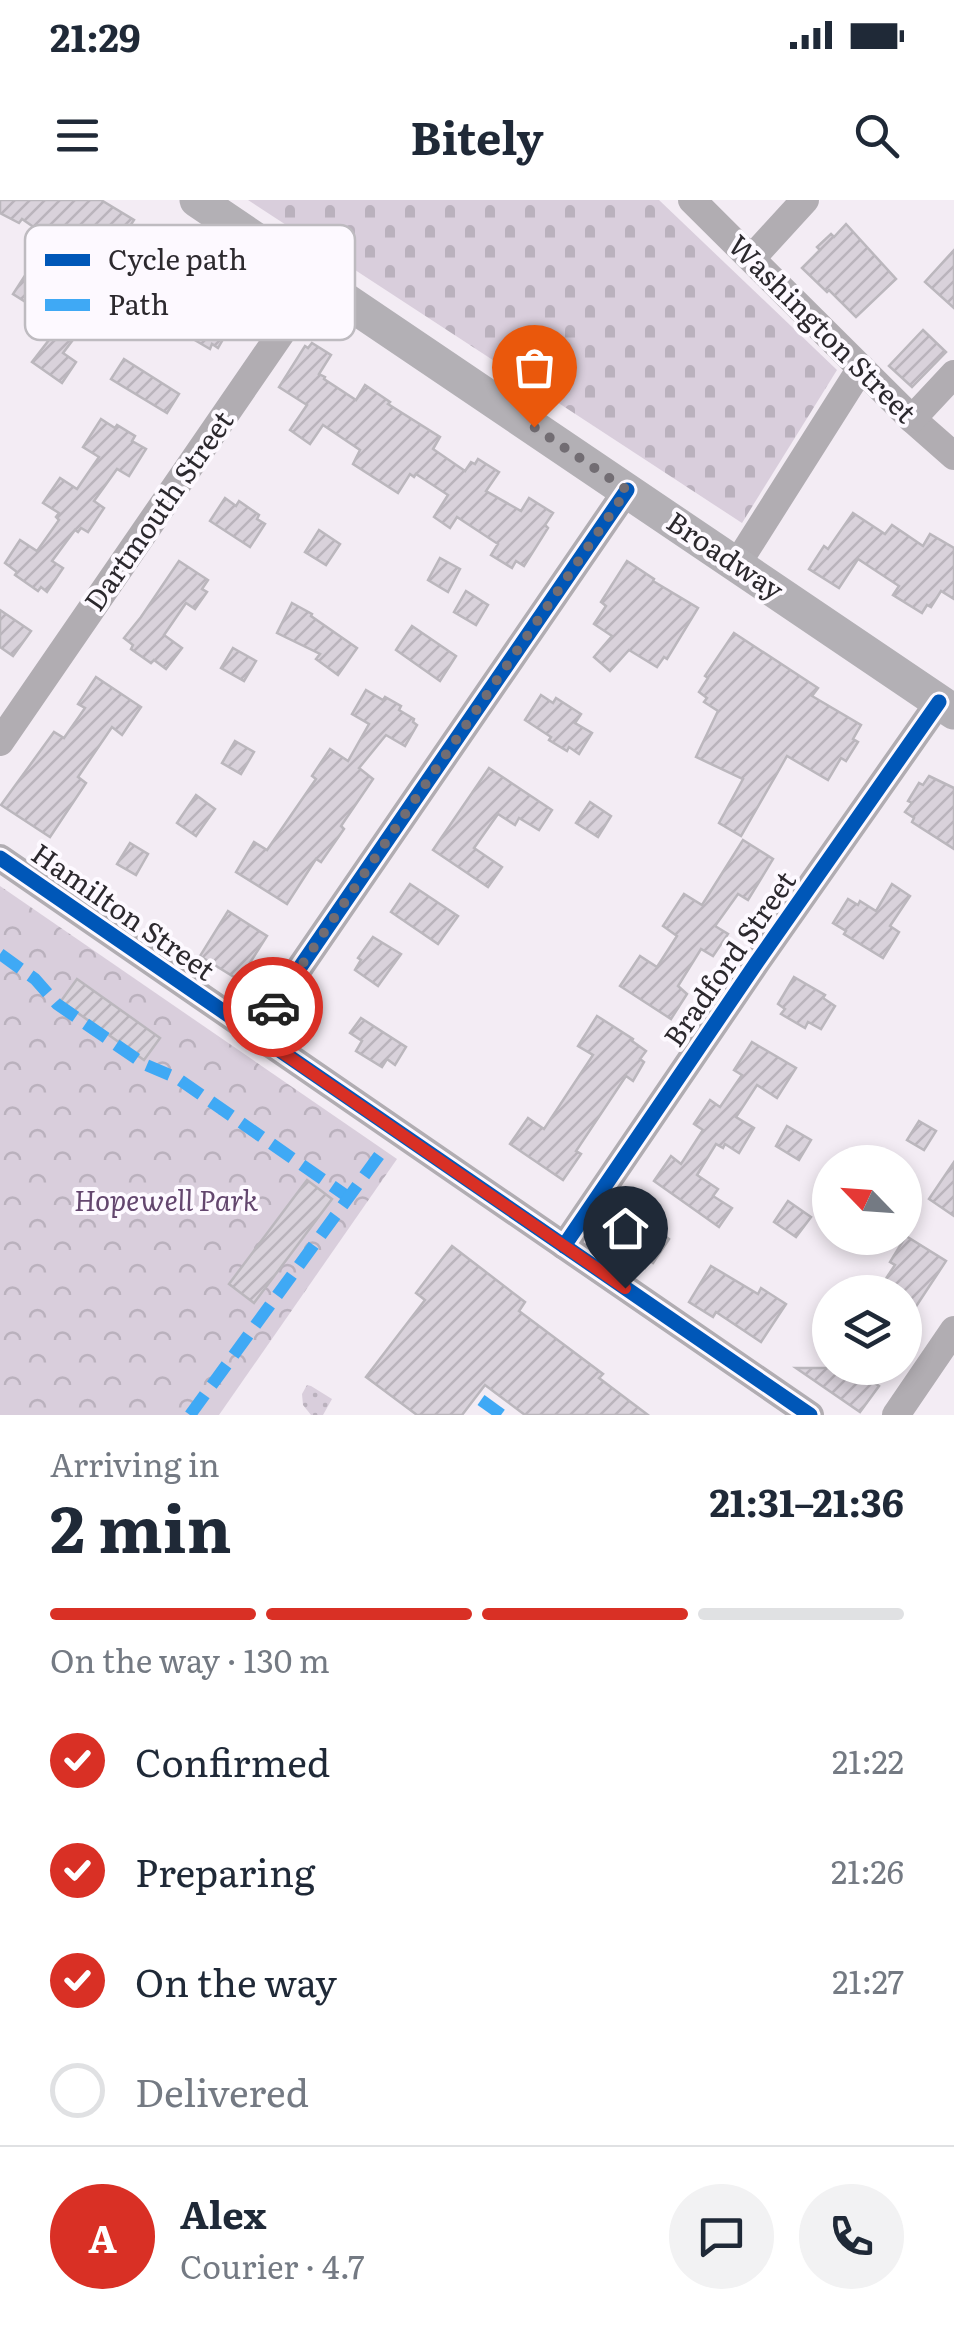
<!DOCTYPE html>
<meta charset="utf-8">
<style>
:root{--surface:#fff;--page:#f2f2f3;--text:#1f2937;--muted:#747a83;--line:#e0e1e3;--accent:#d93025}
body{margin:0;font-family:Literata,serif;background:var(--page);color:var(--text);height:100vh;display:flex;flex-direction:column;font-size:38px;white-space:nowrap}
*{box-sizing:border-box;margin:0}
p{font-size:32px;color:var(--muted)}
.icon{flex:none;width:55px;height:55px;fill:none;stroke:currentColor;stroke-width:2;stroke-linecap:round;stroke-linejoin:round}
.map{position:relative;height:1215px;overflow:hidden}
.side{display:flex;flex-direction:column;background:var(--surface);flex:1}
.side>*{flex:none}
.needle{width:65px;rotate:295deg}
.fabs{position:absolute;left:812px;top:945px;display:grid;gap:20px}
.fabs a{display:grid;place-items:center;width:110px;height:110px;border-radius:50%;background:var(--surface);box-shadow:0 5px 15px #0003;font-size:50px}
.pin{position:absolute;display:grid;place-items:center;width:85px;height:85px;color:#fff;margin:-102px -42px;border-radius:50% 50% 50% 0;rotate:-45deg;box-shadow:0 0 10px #0007}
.pin .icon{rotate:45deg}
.courier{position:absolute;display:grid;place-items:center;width:100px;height:100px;margin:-50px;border:8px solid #d93025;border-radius:50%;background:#fff;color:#222;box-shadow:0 2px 12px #0007}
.headline em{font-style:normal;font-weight:700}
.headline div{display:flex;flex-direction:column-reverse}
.headline{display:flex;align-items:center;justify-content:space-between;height:170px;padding:0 50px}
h1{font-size:65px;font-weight:700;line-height:75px}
.bar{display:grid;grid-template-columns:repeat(4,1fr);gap:15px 10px;align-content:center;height:120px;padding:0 50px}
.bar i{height:12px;border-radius:8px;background:var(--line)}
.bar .current{background:var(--accent)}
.bar p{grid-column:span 4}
.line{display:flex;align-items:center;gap:25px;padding:0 50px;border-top:2px solid var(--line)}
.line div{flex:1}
.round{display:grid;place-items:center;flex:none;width:105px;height:105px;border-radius:52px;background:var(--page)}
ol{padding:0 50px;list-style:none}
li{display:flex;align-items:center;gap:30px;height:110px}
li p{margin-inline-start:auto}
li .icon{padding:10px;border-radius:50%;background:var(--accent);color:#fff;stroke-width:4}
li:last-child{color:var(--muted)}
li i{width:55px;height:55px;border:5px solid var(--line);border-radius:50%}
.status{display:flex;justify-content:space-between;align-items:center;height:70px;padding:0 50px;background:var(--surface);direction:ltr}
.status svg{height:28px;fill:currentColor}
header{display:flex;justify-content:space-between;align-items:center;height:130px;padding:0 50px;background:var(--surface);font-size:45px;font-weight:700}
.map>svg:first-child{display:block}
.cemetery{fill:url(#cemetery-stones)}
.park{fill:url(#park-crowns)}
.garden{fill:url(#garden-dots)}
.building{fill:url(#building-hatch);stroke:#bbb7bd;stroke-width:2.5}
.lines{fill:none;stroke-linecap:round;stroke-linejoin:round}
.minor{stroke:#b1adb2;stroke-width:28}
.major{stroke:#b3b0b5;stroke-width:35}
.quiet{stroke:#3fa9f5;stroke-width:12;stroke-dasharray:25 12;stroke-linecap:butt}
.cycleway-casing{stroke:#fdf9ff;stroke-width:21}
.cycleway{stroke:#0057b8;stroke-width:15}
.done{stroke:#726d73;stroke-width:10;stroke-dasharray:0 18}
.route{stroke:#d93025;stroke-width:12}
.labels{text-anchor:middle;stroke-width:8;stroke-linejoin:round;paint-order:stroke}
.street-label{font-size:28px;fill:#2c292e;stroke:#fdf9ff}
.park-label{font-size:28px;font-style:italic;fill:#63466e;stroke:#fdf9ff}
.key{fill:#fdf9ff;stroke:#bebbc0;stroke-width:2.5}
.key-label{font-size:28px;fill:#2c292e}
</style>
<div class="status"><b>21:29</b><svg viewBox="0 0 49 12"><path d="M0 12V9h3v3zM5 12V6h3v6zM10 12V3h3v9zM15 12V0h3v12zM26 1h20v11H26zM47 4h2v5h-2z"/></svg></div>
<header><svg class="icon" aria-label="menu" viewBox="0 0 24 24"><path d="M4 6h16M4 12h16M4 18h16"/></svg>Bitely<svg class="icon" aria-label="search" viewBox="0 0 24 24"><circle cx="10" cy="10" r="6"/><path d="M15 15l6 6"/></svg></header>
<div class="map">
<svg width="954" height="1215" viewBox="0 0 954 1215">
<defs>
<pattern id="cemetery-stones" width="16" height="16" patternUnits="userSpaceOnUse" patternTransform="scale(2.5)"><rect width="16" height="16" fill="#d9cedc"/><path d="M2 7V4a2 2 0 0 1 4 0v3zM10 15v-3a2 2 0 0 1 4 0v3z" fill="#bab1bd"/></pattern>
<pattern id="park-crowns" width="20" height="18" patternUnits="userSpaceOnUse" patternTransform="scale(2.5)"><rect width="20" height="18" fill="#d9cedc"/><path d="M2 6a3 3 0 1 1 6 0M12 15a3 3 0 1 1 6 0" fill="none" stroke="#bab1bd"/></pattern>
<pattern id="garden-dots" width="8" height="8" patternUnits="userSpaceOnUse" patternTransform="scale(2.5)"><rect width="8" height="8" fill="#d9cedc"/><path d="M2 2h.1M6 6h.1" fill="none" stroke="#bab1bd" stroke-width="1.8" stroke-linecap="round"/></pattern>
<pattern id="building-hatch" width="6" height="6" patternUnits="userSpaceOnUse" patternTransform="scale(2.5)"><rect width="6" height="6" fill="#d9d2db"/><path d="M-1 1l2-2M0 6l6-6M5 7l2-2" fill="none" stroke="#bab4bc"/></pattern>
</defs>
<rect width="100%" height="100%" fill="#f3ecf4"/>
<!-- cemetery -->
<polygon class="cemetery" points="248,0 659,0 837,170 742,323"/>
<!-- park -->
<polygon class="park" points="0,686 397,959 219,1215 0,1215"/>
<!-- garden -->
<polygon class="garden" points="307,1185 311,1186 332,1199 323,1215 311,1215 303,1205 302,1194"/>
<!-- building -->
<g class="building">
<polygon points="0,0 101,0 134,20 123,37 156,59 165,45 190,63 187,67 242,99 234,113 237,115 218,148 212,144 210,149 188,136 195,124 161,104 156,111 131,95 144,76 111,54 100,73 22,19 19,23 0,13"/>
<polygon points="846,24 896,79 856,117 829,90 827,92 802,68 820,50 817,47 831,34 834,37"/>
<polygon points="954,50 954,108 925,82"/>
<polygon points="26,74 45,86 32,106 13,94"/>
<polygon points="79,101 94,112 63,153 76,162 62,183 32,162"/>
<polygon points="923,130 946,152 912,187 889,166"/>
<polygon points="312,143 331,155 319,174 325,177 324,179 356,200 365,185 390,202 388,204 440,237 433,249 465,271 471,262 475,264 478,259 499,272 486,291 521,311 529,298 553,313 545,325 548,328 524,366 516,361 512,368 491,355 498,344 457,317 450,328 434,317 448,295 416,274 414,277 410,274 398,293 353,264 360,250 323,225 310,244 290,230 307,205 279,187 305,146 308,148"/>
<polygon points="124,159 179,194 167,213 111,179"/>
<polygon points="101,219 115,228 117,225 135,236 132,241 146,249 129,276 117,269 94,301 104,308 88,332 81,328 78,332 75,330 52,361 63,368 47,392 41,387 38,391 15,375 17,372 5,363 20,340 37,351 59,320 56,317 59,313 43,303 60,278 77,289 99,257 83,247"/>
<polygon points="225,298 236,306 239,301 259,315 257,319 265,324 250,347 210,321"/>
<polygon points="853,313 885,334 892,325 923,346 930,334 954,348 954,399 941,391 931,407 927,405 922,413 893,395 899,386 858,359 839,388 809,369 824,346 828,349"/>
<polygon points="319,330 340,344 326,365 305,352"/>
<polygon points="440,358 460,369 448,392 428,380"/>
<polygon points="179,361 208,380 202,389 207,392 195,409 186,403 164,435 182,448 166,469 154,460 151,463 131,449 133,445 124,438 141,417"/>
<polygon points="627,361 654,379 653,381 698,408 667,459 664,457 657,467 629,450 610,471 594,457 612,436 594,424 606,406 601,402"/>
<polygon points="466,391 488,405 476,425 454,412"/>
<polygon points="292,403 312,414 311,416 357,448 338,475 316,459 320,454 277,433"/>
<polygon points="0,410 31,431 13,456 0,447"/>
<polygon points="412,426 456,456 440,481 396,450"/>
<polygon points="734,433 818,488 812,496 861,525 853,539 858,542 846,561 841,558 828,580 787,556 741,636 719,623 743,579 696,557 718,511 704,502 707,498 699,492 708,478 705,476"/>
<polygon points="233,448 256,461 244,481 221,468"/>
<polygon points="96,477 141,507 122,535 112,527 78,577 86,583 50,637 1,605 54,532 64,538 85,508 78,504"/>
<polygon points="366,490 383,500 385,497 401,506 399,510 414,519 413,522 417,525 405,546 386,535 359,568 373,579 341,626 344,629 321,662 316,659 287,704 236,672 254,642 267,650 316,579 312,576 330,549 348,561 369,524 352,514"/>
<polygon points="541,495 553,503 556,498 581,514 575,523 592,533 579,554 569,547 567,551 549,540 551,537 525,520"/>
<polygon points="235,541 254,552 241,574 222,563"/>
<polygon points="489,568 552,610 539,630 519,618 515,625 498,614 474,648 502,667 488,687 433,650"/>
<polygon points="929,576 954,588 954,649 912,622 914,618 905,612 912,603 908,601 919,583 923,585"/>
<polygon points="196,595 215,609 196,636 177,623"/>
<polygon points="590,602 611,616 598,637 576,623"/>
<polygon points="743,640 773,659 748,700 738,694 715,726 728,734 713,756 701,749 678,786 687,794 671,819 620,786 640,756 657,767 677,736 663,726 684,694 702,705"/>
<polygon points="130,643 148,654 136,675 117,664"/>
<polygon points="410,684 458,716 438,744 391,712"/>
<polygon points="892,684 910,696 890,726 899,732 883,758 844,734 846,731 833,723 848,699 858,705 860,701 876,711"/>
<polygon points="228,711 267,736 239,780 200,756"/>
<polygon points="373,737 401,754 378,786 355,770 361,760 358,758"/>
<polygon points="794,777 825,795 823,798 835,806 821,829 808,822 805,828 781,814 785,809 778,804"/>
<polygon points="77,779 160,838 144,860 61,801"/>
<polygon points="597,816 633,839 632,841 646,851 640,859 644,862 633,881 626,876 576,951 581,954 563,980 510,944 528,918 544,929 593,855 578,846"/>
<polygon points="361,818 406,847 395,865 387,859 382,867 356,851 362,841 350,833"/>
<polygon points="752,842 796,868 777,898 757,885 736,917 754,928 739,953 725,944 723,948 716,944 697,975 718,989 713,996 732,1008 719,1027 654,981 671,956 681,964 703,930 694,924 710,900 720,907 742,875 734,870"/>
<polygon points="919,921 936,931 924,950 907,940"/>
<polygon points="787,926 811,940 799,960 776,946"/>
<polygon points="954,962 954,1016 929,999"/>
<polygon points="307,980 332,999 254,1103 229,1084"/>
<polygon points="788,1001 811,1017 796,1037 774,1022"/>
<polygon points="632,1014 669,1039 653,1063 650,1061 645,1068 630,1058 633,1052 614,1040"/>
<polygon points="906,1036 946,1061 905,1123 905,1092 877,1092 895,1065 890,1062"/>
<polygon points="452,1046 525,1102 519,1111 603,1174 599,1178 648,1215 525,1215 485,1185 462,1215 417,1215 366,1177 425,1100 416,1093"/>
<polygon points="711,1066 758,1094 761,1088 786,1104 761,1142 716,1112 713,1117 689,1102"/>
<polygon points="796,1168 853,1168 879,1186 860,1212"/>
</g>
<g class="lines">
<!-- minor -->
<g class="minor">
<polyline points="692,0 912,219 954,256"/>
<polyline points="752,58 805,0"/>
<polyline points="912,219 954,174"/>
<polyline points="737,364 861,168"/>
<polyline points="0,542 317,81"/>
<polyline points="0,658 810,1215"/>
<polyline points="255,833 627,290"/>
<polyline points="564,1046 757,762 939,502"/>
<polyline points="896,1215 954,1130"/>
</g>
<!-- major -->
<polyline class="major" points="197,0 954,512"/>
<!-- quiet -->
<g class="quiet">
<polyline points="0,754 35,779 57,804 144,864 177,878 348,997"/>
<polyline points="481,1200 502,1215"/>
<polyline points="190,1215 386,946"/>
</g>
<!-- cycleway casing -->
<g class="cycleway-casing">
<g id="cycleway">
<polyline points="0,658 810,1215"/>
<polyline points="255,833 627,290"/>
<polyline points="564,1046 757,762 939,502"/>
</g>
</g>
<!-- cycleway -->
<use href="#cycleway" class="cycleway"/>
</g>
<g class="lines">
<!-- done -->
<polyline class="done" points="273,807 627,290 534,227"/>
<!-- route -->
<polyline class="route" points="273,807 254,833 625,1088"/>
</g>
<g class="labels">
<!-- street labels -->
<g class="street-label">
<text transform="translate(822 129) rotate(45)" y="10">Washington Street</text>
<text transform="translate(159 311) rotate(-55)" y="10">Dartmouth Street</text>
<text transform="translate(725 356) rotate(34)" y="10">Broadway</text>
<text transform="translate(123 712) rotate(35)" y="10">Hamilton Street</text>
<text transform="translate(730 759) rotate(-55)" y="10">Bradford Street</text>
</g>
<!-- park labels -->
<g class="park-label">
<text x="166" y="1011">Hopewell Park</text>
</g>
</g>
<!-- legend -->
<rect x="25" y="25" width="330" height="115" rx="15" class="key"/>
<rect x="45" y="54" width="45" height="12" fill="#0057b8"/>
<rect x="45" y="99" width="45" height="12" fill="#3fa9f5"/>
<g class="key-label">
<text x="108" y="70">Cycle path</text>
<text x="108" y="115">Path</text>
</g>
</svg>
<div class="fabs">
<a><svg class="needle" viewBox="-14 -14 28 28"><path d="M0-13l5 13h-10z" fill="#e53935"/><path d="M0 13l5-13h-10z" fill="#747a83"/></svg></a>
<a><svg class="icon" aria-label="layers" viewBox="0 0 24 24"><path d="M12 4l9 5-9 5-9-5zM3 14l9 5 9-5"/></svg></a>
</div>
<div class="pin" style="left:534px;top:227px;background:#ea580c"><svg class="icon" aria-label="bag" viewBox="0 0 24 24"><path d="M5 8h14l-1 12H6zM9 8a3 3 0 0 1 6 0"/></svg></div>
<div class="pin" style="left:625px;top:1088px;background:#1f2937"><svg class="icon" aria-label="home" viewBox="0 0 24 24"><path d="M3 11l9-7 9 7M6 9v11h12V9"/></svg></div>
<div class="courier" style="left:273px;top:807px"><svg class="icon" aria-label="car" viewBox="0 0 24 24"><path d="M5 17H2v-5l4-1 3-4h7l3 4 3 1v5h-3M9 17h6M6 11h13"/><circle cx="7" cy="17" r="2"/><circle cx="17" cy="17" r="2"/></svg></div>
</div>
<section class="side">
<div class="headline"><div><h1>2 min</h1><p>Arriving in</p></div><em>21:31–21:36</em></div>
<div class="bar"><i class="current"></i><i class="current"></i><i class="current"></i><i></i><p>On the way · 130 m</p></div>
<ol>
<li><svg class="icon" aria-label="check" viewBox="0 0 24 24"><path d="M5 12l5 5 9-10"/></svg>Confirmed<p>21:22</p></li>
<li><svg class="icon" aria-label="check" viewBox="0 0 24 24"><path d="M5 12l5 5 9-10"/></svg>Preparing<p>21:26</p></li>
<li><svg class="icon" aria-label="check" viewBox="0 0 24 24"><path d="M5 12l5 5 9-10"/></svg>On the way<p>21:27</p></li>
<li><i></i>Delivered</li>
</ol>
<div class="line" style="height:180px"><b class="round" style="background:var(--accent);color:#fff">A</b><div><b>Alex</b><p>Courier · 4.7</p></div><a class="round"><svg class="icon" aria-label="chat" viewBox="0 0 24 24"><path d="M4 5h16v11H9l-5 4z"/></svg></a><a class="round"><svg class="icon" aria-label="phone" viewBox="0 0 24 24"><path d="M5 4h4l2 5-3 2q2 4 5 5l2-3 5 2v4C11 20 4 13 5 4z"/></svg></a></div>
</section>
